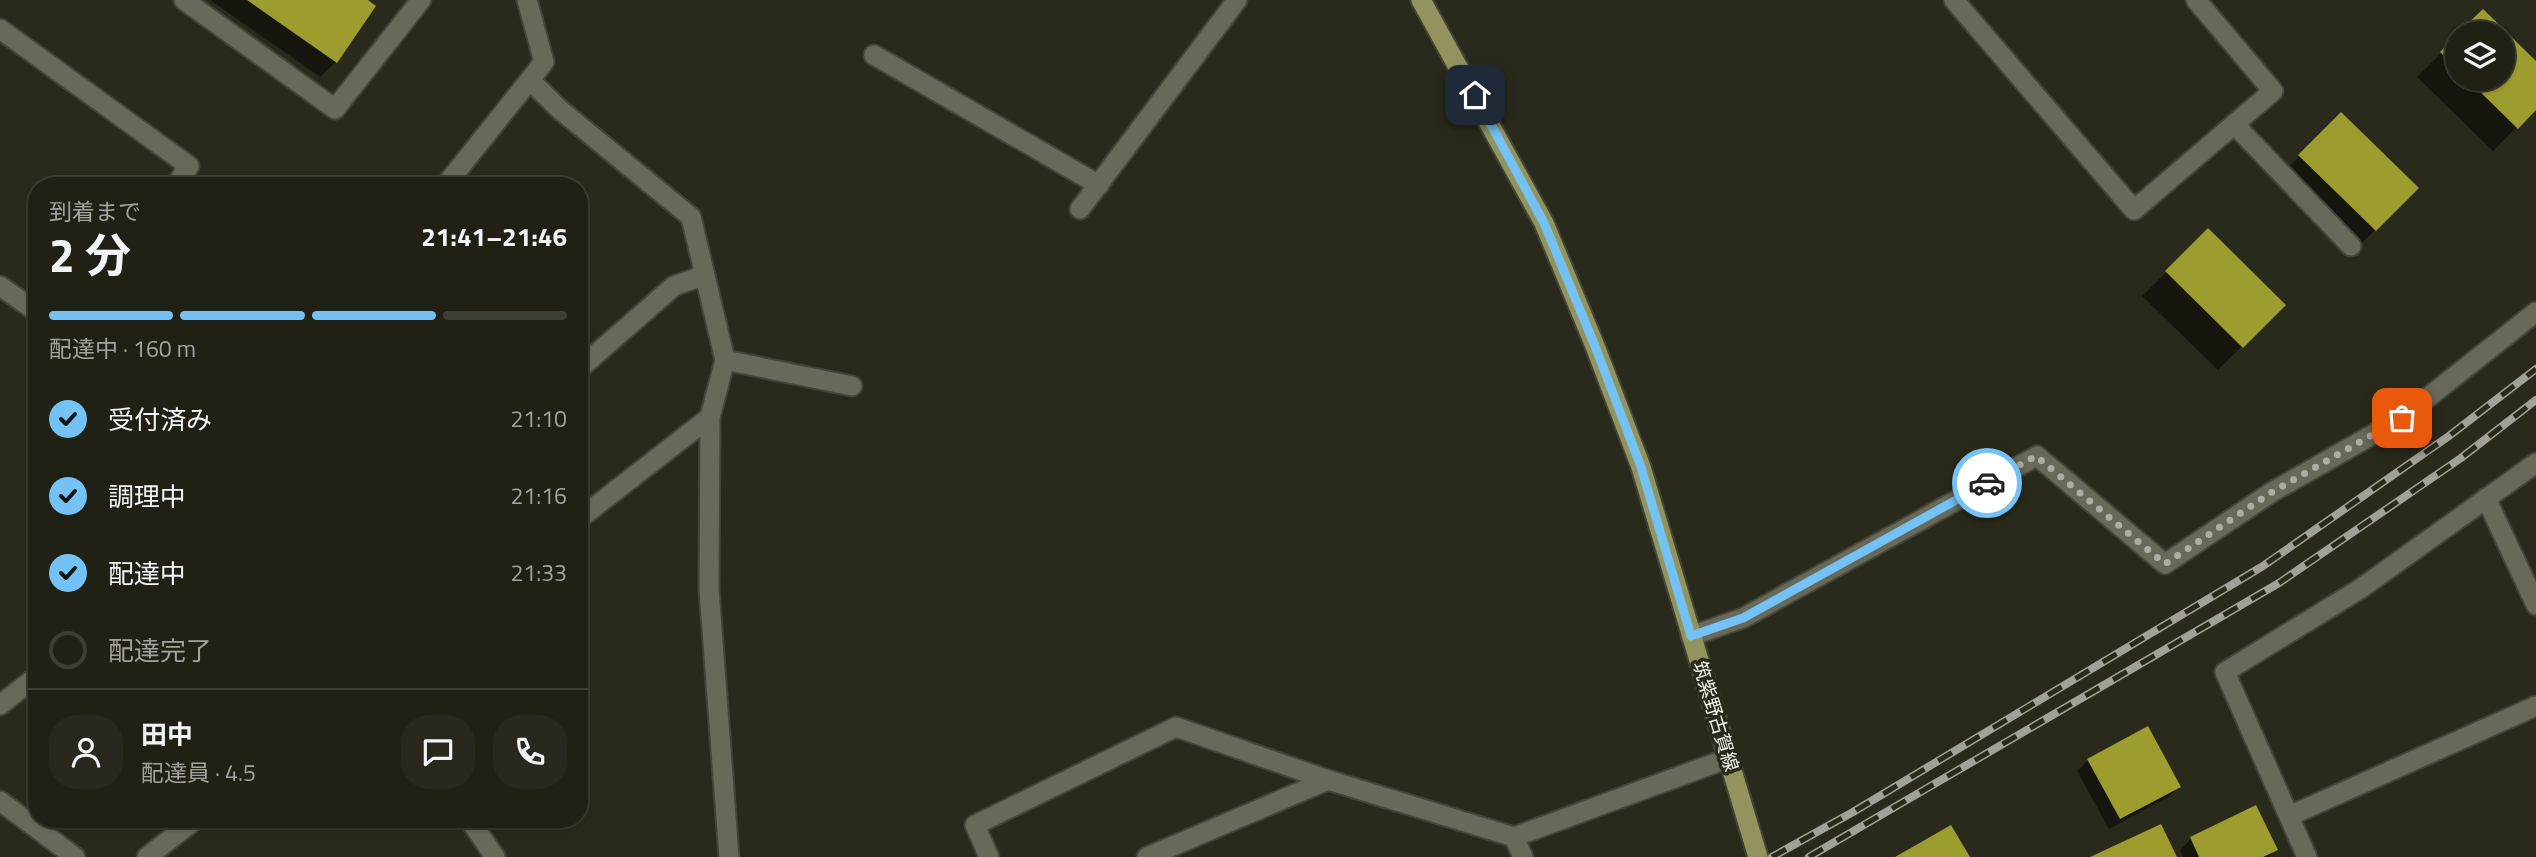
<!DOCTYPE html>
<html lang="ja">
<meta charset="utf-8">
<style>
:root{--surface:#202015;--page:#28281e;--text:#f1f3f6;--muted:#a2a3a0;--line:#3d3e34;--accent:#73c1f5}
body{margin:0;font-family:"Titillium Web","Noto Sans JP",sans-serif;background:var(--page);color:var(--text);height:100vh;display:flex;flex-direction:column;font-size:26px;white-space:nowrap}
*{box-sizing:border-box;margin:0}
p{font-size:23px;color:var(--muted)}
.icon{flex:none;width:38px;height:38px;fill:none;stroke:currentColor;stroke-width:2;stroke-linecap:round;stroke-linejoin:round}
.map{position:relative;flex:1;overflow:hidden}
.sheet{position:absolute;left:28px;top:177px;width:560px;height:651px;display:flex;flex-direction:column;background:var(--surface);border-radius:28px;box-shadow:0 2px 5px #0004,0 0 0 2px var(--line)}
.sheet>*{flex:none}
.buttons{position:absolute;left:2445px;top:21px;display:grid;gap:14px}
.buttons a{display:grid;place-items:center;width:70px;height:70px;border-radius:50%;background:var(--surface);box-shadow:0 2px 5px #0004,0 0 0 2px var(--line);font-size:35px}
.pin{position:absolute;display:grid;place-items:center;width:60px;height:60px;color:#fff;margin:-30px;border-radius:14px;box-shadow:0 4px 10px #0006}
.courier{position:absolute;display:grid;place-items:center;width:70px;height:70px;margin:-35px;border:5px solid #73c1f5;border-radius:50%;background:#fff;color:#222;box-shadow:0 2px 9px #0007}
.summary em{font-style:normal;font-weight:700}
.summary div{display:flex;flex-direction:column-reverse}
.summary{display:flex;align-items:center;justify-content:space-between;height:119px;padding:0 21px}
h1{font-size:46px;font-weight:700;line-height:52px}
.bar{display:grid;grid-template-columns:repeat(4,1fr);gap:10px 7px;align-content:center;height:84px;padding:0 21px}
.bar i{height:9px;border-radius:5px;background:var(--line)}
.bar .selected{background:var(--accent)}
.bar p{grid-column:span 4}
.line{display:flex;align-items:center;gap:18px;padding:0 21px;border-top:2px solid var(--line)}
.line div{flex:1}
.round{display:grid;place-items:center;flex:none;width:74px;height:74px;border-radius:28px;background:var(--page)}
ol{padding:0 21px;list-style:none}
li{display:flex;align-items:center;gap:21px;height:77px}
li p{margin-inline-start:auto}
li .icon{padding:7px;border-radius:50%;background:var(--accent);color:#111;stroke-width:4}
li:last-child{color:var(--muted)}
li i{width:38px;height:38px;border:4px solid var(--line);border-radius:50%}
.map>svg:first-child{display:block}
.shadow{fill:#0007}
.building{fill:#9c9c2f}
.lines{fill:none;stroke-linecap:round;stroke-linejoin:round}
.minor-casing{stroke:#444539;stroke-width:23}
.primary-casing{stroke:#444539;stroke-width:23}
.minor{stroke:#686959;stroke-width:19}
.primary{stroke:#93945d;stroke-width:19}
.rail-casing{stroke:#a1a297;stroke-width:8}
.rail{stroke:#2a2a1c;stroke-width:5;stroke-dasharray:16;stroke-linecap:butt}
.done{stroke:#adaea3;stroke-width:7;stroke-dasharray:0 12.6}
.route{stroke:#73c1f5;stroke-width:9}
.labels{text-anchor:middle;stroke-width:7;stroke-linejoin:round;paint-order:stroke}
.street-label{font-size:19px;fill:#f4f5ec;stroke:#2a2a1c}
</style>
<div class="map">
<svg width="2536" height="857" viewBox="0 0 2536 857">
<rect width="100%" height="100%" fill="#2a2a1c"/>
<!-- shadow -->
<g class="shadow">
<polygon points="210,0 365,0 374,6 336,62 320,77"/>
<polygon points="2483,11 2536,64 2536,108 2493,151 2417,77 2457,37 2457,79 2502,79 2502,33 2461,33"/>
<polygon points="2341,114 2417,188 2351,254 2276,180"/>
<polygon points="2208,231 2283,305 2218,370 2142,296"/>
<polygon points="2088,760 2179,787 2168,797 2109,829 2077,771"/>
<polygon points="2256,808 2276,849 2268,857 2183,857 2180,850 2191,839"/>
</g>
<!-- building -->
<g class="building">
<polygon points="247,0 368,0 376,6 337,63"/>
<polygon points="2483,9 2536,61 2536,110 2518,129 2467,79 2502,79 2502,33 2458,33"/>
<polygon points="2457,35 2457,69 2440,52"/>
<polygon points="2341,112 2419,188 2376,231 2298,155"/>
<polygon points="2208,228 2286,305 2243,348 2165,271"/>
<polygon points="2148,726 2181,787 2120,819 2087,759"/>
<polygon points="2256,805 2278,850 2263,857 2199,857 2190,837"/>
<polygon points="2161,824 2177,857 2090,857"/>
<polygon points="1951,825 1970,857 1895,857"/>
</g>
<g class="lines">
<!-- minor casing -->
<g class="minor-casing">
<g id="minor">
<polyline points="184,0 335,109 421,0"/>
<polyline points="1954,0 2134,210 2273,91 2196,0"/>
<polyline points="0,29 189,166 175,186"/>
<polyline points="874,55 1099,185"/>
<polyline points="531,81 558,108 691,217 725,360 710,417 709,589 729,857"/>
<polyline points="2234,124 2351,246"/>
<polyline points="445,186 544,62 527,0"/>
<polyline points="1080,209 1237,0"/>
<polyline points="0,286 37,312"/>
<polyline points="725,360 852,386"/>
<polyline points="579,369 674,286 705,275"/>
<polyline points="2486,498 2536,605"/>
<polyline points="579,519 710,417"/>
<polyline points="1691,636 1743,618 2037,456 2165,564 2272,492 2402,418 2536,312"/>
<polyline points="0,705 37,676"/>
<polyline points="0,801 75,857"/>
<polyline points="2289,816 2536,706"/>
<polyline points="469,819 495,857"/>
<polyline points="1514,837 1729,758"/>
<polyline points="147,857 196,819"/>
<polyline points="989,857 975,825 1176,727 1328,780"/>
<polyline points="1147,857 1328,780 1514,837 1523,857"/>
<polyline points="2307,857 2225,672 2360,589 2536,463"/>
</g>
</g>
<!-- primary casing -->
<g class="primary-casing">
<polyline id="primary" points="1421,0 1544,223 1595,346 1641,467 1758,857"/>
</g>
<!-- minor -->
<use href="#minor" class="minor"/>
<!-- primary -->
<use href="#primary" class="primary"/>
<!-- rail casing -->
<g class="rail-casing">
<g id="rail">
<polyline points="1772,857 1853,812 2263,566 2449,436 2536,369"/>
<polyline points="1809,857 2279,583 2461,458 2536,400"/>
</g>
</g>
<!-- rail -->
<use href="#rail" class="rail"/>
</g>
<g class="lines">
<!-- done -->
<polyline class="done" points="1987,483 2036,456 2165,564 2272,492 2402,418"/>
<!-- route -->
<polyline class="route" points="1475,95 1544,223 1595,346 1641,467 1691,636 1743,618 1987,483"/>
</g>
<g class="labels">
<!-- street labels -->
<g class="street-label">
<text transform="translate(1716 716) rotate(73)" y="7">筑紫野古賀線</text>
</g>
</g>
</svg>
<div class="buttons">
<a><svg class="icon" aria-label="layers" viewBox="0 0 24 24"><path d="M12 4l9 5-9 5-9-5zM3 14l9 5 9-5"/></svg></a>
</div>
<div class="pin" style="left:2402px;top:418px;background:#ea580c"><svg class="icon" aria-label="bag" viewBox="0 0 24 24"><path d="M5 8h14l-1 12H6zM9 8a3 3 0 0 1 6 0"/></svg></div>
<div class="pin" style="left:1475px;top:95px;background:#1f2937"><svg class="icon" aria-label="home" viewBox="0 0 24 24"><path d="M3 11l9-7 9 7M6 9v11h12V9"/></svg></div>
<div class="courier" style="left:1987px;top:483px"><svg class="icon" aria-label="car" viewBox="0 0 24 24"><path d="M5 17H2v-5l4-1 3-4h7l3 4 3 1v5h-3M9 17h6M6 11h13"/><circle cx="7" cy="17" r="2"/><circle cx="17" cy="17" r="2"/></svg></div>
<section class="sheet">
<div class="summary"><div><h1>2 分</h1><p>到着まで</p></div><em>21:41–21:46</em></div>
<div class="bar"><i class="selected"></i><i class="selected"></i><i class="selected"></i><i></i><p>配達中 · 160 m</p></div>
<ol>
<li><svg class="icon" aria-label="check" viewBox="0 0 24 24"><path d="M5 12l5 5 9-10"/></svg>受付済み<p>21:10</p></li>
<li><svg class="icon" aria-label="check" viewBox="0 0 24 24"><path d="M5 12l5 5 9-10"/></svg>調理中<p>21:16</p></li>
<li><svg class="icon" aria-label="check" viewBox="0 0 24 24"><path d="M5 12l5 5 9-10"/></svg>配達中<p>21:33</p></li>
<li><i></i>配達完了</li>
</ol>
<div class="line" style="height:126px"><a class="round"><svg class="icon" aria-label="person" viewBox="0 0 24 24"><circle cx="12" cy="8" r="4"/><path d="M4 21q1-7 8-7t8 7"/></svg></a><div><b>田中</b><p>配達員 · 4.5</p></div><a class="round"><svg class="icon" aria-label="chat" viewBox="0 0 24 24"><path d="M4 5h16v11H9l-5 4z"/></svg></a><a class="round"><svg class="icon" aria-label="phone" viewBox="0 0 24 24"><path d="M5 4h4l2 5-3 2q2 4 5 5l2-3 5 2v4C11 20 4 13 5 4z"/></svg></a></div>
</section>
</div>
